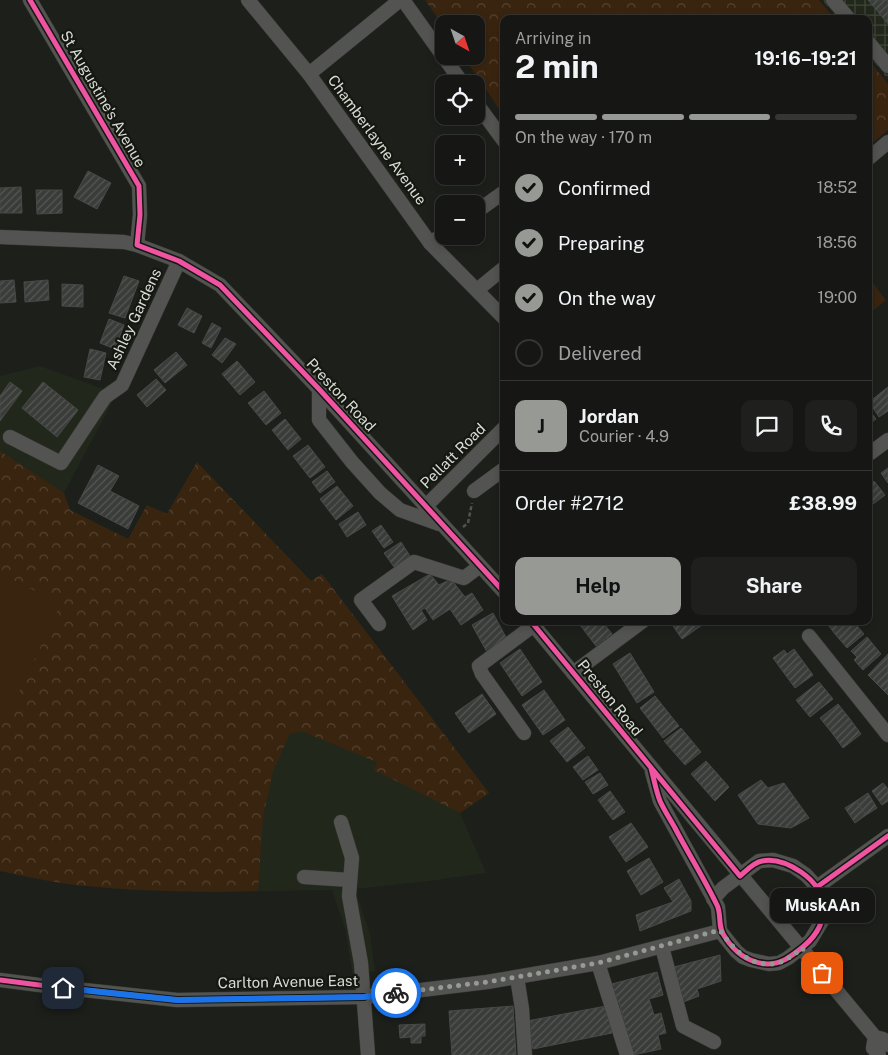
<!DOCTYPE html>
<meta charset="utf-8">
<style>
:root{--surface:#161714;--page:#1f201d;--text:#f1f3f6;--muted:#9e9fa0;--line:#353634;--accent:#979994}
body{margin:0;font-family:"Public Sans",sans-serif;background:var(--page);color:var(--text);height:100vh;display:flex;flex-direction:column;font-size:19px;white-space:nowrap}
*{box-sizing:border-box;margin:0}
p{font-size:16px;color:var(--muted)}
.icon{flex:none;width:28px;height:28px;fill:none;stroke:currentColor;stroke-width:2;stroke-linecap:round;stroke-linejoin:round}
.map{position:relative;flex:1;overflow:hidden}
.side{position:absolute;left:500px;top:15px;width:372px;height:610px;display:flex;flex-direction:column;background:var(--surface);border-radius:10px;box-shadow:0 2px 8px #0003,0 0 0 1px var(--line)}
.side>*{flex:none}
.needle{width:32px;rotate:140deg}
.buttons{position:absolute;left:435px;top:15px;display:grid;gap:10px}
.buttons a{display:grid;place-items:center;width:50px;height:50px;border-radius:10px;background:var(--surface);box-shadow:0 2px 8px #0003,0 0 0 1px var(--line);font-size:25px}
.pin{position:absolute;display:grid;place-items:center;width:42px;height:42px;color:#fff;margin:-21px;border-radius:10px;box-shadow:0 2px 8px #0006}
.courier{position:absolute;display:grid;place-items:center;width:50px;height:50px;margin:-25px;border:4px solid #1a73e8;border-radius:50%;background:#fff;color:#222;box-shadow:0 1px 6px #0007}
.bubble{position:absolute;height:35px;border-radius:10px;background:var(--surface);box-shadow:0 2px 8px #0003,0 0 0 1px var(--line);font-size:16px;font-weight:700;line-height:35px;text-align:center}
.overview em{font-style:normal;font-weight:700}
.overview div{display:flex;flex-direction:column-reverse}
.overview{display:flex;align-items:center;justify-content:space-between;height:85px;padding:0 15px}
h1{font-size:32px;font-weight:700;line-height:38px}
.bar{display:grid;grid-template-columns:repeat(4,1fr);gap:8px 5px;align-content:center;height:60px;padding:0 15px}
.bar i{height:6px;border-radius:4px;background:var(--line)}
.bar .on{background:var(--accent)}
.bar p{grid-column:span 4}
.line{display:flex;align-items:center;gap:12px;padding:0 15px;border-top:1px solid var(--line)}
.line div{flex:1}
.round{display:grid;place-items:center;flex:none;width:52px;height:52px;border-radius:10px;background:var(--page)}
ol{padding:0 15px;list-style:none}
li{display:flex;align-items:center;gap:15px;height:55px}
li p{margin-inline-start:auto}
li .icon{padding:5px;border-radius:50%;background:var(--accent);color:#111;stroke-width:4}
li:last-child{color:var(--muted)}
li i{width:28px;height:28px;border:2px solid var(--line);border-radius:50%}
.button{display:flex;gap:10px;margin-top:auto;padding:10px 15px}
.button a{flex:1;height:58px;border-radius:10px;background:var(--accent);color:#111;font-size:20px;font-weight:700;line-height:58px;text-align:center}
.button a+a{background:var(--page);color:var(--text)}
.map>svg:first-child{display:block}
.built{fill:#21271b}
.industrial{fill:url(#industrial-grid)}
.forest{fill:url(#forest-crowns)}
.pitch{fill:#39240f}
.building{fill:url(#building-hatch);stroke:#474a47}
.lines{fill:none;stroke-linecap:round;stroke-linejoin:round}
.minor-casing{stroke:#393b37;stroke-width:15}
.path{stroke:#535451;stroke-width:2.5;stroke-dasharray:4 2.5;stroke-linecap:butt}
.minor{stroke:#535451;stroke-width:14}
.cycleway-casing{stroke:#141810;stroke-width:8}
.cycleway{stroke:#f153a3;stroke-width:5}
.done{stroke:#979994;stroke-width:5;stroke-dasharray:0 9}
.route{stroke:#1a73e8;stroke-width:6}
.labels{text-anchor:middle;stroke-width:4.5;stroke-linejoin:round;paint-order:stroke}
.street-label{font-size:15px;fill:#d8dbd5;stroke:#141810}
</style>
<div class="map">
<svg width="888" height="1055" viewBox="0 0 888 1055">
<defs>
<pattern id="industrial-grid" width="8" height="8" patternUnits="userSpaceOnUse" patternTransform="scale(1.25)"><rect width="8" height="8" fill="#21271b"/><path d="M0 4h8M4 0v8" fill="none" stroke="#40463b"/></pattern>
<pattern id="forest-crowns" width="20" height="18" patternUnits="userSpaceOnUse" patternTransform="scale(1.25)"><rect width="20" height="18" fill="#39240f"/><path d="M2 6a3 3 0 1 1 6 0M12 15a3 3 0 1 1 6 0" fill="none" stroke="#554331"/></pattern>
<pattern id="building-hatch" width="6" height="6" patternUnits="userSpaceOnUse" patternTransform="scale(1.25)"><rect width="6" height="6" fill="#393c38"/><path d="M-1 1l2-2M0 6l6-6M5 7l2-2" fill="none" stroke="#555854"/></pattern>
</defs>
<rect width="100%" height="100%" fill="#1d1f1b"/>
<!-- built -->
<polygon class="built" points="40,366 115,393 115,397 64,493 70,510 128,539 147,505 167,514 197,462 311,581 322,574 489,793 460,813 486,873 429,881 355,889 370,934 375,971 353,975 345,929 332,890 213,892 130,890 73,885 0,871 0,376"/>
<!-- industrial -->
<polygon class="industrial" points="822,0 888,0 888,79 869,56 869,19 838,19"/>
<!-- forest -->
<g class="forest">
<polygon points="425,0 819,0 835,19 504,19 504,116 463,56 476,56 476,24 444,24 444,27"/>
<polygon points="869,60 888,84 888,130 869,146"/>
<path d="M0,451L64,493L70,510L128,539L147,505L167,514L197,462L311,581L322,574L489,793L460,813L374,770L377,762L301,731L290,734L273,771L263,817L258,891C197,893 136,891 75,885C50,882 25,876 0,871Z"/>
</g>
<!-- pitch -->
<g class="pitch">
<polygon points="869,278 886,300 869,314"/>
<polygon points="0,574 61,603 8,715 0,712"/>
</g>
<!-- building -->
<g class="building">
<polygon points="868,0 888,0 888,24"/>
<polygon points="88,171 111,183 97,209 74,197"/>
<polygon points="21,187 22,213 0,213 0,188"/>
<polygon points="36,190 62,190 62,213 37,214"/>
<polygon points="124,276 139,281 125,318 109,313"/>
<polygon points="14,280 16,302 0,303 0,281"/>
<polygon points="48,280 49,300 25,302 24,282"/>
<polygon points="62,284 83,285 83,307 62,306"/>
<polygon points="187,308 202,316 194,333 178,325"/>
<polygon points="109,319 124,325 115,349 100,343"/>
<polygon points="212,323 221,328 211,348 202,343"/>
<polygon points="225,338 236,344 222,363 212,355"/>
<polygon points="90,349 106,353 100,380 84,377"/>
<polygon points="176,352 187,365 165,383 154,370"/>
<polygon points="237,361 255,382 240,395 222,374"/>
<polygon points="156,379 166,390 147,407 137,395"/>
<polygon points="10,382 22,391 0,421 0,396"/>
<polygon points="43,382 78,410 57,437 22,408"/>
<polygon points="888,387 888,411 879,417 869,402"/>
<polygon points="264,391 281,413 266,425 248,403"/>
<polygon points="869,410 876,419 869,424"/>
<polygon points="285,419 301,439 288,450 272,430"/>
<polygon points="308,445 325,467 310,478 293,456"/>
<polygon points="98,465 119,476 110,491 139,506 128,529 78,503"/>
<polygon points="888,468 888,483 881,473"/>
<polygon points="327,471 335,482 320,493 312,482"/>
<polygon points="874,481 885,495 869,507 869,486"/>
<polygon points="337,486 353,506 336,520 320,499"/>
<polygon points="358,512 366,525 347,537 339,524"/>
<polygon points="381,525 393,542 384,548 372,531"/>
<polygon points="401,542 410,556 394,567 384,553"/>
<polygon points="430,574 439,585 451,579 465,597 472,593 483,610 461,625 450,609 433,620 425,608 421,610 427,620 413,630 392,596"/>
<polygon points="493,613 508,641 487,652 472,625"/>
<polygon points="577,621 602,621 612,634 596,646"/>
<polygon points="680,621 704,621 705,623 682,639 673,626"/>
<polygon points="825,621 851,621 835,634"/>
<polygon points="851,621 853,621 864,634 847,648 835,634"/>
<polygon points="867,637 881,654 863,670 854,660 857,657 851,651"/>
<polygon points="520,649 542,682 522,696 500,663"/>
<polygon points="794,649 802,660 784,673 773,658 784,650 787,654"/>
<polygon points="630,653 654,692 637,703 613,664"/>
<polygon points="888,654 888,681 881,688 868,675"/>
<polygon points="802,660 813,675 795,688 784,673"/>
<polygon points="888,681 888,695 881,688"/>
<polygon points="819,682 833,699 810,717 796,700"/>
<polygon points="544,690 565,720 543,735 522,705"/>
<polygon points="482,694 496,714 469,733 455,713"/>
<polygon points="655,696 679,726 663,738 640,708"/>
<polygon points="838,704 850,719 832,733 820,718"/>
<polygon points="850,719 861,734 843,748 832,733"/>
<polygon points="568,727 585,748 567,762 550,741"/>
<polygon points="681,728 701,752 685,765 664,741"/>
<polygon points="588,756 598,770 583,780 573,767"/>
<polygon points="706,761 729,787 715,801 691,774"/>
<polygon points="600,773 608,785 593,794 585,782"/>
<polygon points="761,780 768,788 784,783 809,818 791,828 758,824 738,795"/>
<polygon points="883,783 888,789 888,801 882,805 872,791"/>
<polygon points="610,791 625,812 613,820 598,800"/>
<polygon points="868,793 877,808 866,815 856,801"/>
<polygon points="856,801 866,815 855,823 845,808"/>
<polygon points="631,823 648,847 626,862 609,837"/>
<polygon points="649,858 663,882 641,895 627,871"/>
<polygon points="679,879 691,901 691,911 640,931 636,915 673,902 664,888"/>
<polygon points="720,955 721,981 697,989 699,996 681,1003 674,967"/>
<polygon points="657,972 663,995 649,999 654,1015 661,1013 666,1033 658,1035 661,1049 633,1055 619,1002 613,1004 608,985"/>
<polygon points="513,1006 516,1055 452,1055 449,1011"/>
<polygon points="606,1006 612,1033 533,1049 527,1021"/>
<polygon points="425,1024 425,1036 421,1036 421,1043 411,1043 411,1037 400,1038 399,1025"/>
</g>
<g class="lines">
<!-- minor casing -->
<g class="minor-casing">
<g id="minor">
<polyline points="30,0 139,186 140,215 137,245"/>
<polyline points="248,0 309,74 430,243 504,318"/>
<polyline points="403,0 463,84"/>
<polyline points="833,0 849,19"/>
<polyline points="869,43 888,66"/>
<polyline points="309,74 400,0"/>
<polyline points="476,103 504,141"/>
<polyline points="869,158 888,142"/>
<polyline points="476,212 504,192"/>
<polyline points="0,237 124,242 137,245 179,261 220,285 319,389 504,592"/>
<polyline points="430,243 444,234"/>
<polyline points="477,290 504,268"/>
<polyline points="319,389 319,420 352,462 380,493 400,510 439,524"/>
<polyline points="10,437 61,463 105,397 122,385 179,261"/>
<polyline points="869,454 888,440"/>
<polyline points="474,491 504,469"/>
<polyline points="425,507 504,428"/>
<polyline points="530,621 875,1037 883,1039 888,1045"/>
<polyline points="379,624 361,600 414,562 464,578 480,566"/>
<polyline points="809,636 888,735"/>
<polyline points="573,673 643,621"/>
<polyline points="524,733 482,674 479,666 534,625"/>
<polyline points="652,772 660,801 718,907 720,931 736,951 743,957 751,960 769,964 779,963 788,958 810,941 822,921 821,896 817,887 806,875 793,866 773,860 759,861 723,888 713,899"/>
<polyline points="341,822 352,858 349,896 361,963 368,1055"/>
<polyline points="304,877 350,880"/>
<polyline points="817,887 888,836"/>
<polyline points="662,947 683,1026 714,1042"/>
<polyline points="598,963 627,1055"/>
<polyline points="517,977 522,1009 525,1055"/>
<polyline points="0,980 47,986 177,1000 364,997 487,982 598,963 720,931"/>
<polyline points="875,1037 873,1048 879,1055"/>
</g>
</g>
<!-- path -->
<polyline class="path" points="463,527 468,523 472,503"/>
<!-- minor -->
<use href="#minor" class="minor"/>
<!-- cycleway casing -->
<g class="cycleway-casing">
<g id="cycleway">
<polyline points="30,0 139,186 140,215 137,245 179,261 220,285 319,389 504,592"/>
<path d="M530,621L534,625L740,876C746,871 754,862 762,861C776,858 789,864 801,872C833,894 829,928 799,950C790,957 781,964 768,964C749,963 735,953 725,937C717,927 722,915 717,905C704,878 688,853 675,828C670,819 664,810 660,801C656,791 654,779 651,768"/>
<polyline points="817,887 888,836"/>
<polyline points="0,980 47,986 177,1000 364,997"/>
</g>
</g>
<!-- cycleway -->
<use href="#cycleway" class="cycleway"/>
</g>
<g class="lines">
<!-- done -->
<path class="done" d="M396,993L487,982L598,963L720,930C733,950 753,969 778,963C787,960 795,954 802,948L822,973"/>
<!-- route -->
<polyline class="route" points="63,988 177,1000 364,997 396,993"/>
</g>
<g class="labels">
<!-- street labels -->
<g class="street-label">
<text transform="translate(103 99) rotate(60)" y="5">St Augustine's Avenue</text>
<text transform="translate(377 140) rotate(54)" y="5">Chamberlayne Avenue</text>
<text transform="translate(134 319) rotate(-65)" y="5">Ashley Gardens</text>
<text transform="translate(341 395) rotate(47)" y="5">Preston Road</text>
<text transform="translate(453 456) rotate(-45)" y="5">Pellatt Road</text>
<text transform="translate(610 698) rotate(51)" y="5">Preston Road</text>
<text transform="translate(288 982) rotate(-1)" y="5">Carlton Avenue East</text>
</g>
</g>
</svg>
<div class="buttons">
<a><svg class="needle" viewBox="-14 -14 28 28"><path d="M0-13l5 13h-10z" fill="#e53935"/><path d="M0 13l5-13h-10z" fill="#9e9fa0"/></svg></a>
<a><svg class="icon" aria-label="locate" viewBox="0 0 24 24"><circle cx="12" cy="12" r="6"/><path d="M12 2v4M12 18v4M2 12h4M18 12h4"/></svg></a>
<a>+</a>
<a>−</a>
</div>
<div class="pin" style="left:822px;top:973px;background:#ea580c"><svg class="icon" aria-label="bag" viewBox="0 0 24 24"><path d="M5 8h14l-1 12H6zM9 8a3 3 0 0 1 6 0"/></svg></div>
<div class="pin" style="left:63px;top:988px;background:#1f2937"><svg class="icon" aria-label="home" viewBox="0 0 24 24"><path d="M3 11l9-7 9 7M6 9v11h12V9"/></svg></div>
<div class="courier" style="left:396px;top:993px"><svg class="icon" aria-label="bike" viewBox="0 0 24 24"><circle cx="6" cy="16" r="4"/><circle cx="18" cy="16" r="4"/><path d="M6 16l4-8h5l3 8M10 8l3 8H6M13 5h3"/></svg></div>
<div class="bubble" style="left:770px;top:888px;width:105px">MuskAAn</div>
<section class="side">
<div class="overview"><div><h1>2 min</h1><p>Arriving in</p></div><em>19:16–19:21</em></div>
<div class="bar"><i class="on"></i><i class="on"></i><i class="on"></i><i></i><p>On the way · 170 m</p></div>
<ol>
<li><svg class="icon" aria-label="check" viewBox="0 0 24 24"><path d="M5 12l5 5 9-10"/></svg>Confirmed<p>18:52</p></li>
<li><svg class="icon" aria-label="check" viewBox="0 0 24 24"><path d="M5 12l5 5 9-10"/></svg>Preparing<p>18:56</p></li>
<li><svg class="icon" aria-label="check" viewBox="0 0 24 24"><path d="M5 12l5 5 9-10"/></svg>On the way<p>19:00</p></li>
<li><i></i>Delivered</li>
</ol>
<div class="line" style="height:90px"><b class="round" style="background:var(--accent);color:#111">J</b><div><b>Jordan</b><p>Courier · 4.9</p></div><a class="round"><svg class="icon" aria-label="chat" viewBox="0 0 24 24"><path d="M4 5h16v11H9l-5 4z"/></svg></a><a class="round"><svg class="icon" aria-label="phone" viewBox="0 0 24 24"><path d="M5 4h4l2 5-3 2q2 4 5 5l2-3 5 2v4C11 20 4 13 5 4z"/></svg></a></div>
<div class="line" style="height:65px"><div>Order #2712</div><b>£38.99</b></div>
<div class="button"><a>Help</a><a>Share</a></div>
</section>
</div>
